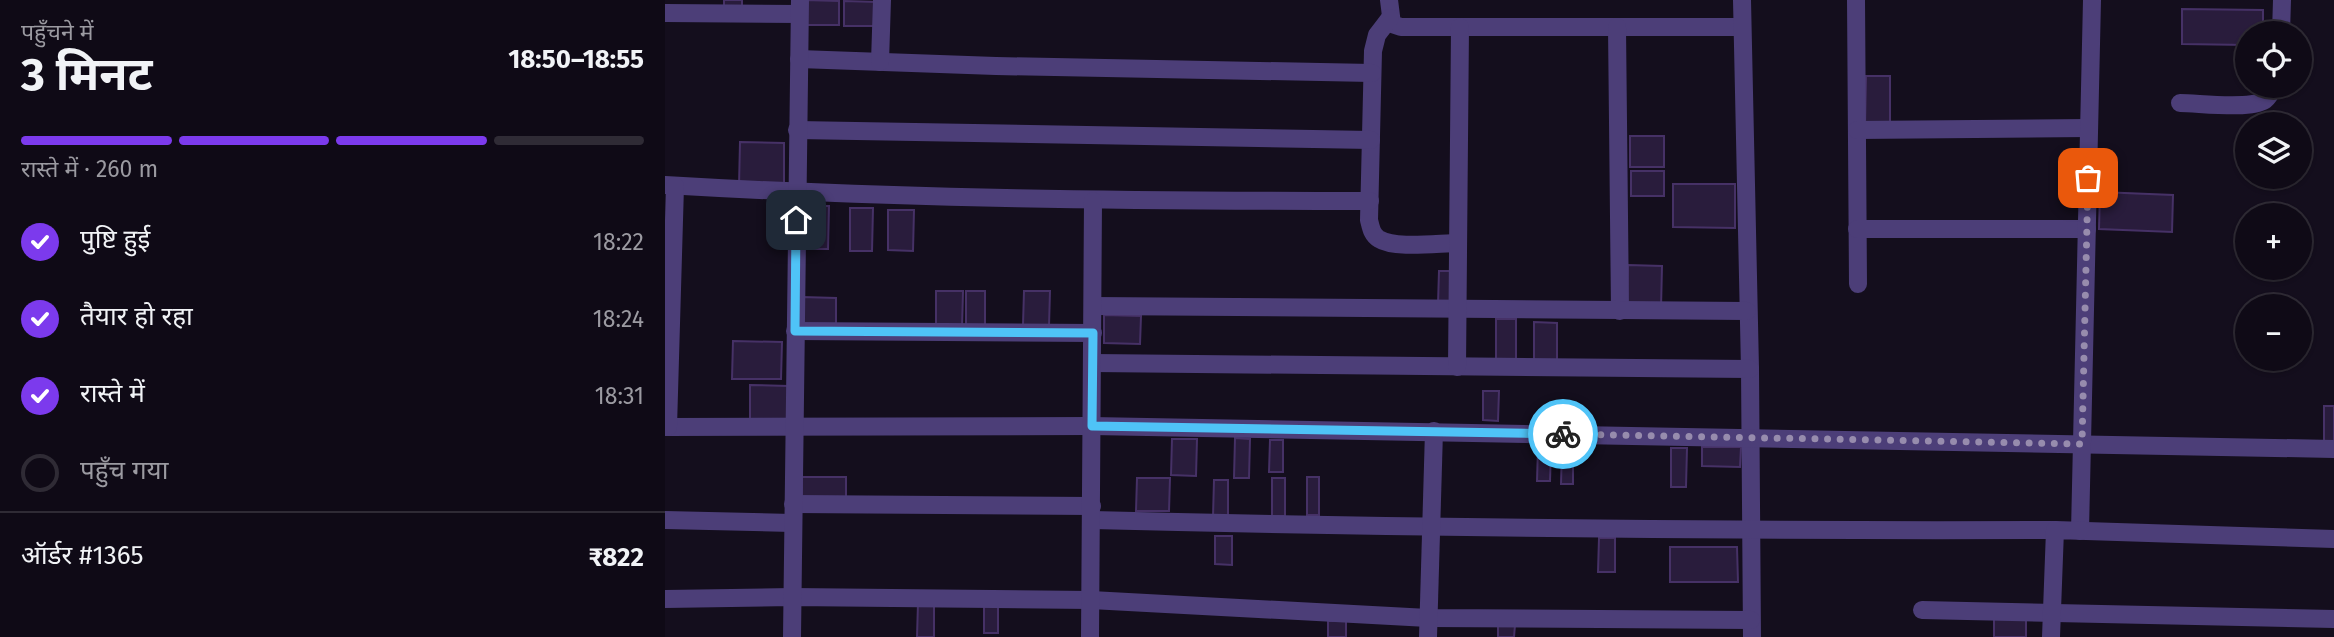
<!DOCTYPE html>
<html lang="hi">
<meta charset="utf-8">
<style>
:root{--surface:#0f0a16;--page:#18131f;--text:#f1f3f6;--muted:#9b9aa1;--line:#2f2b35;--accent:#7c3aed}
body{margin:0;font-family:"Fira Sans","Noto Sans Devanagari",sans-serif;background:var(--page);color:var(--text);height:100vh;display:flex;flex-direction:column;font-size:26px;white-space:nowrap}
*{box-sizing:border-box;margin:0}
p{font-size:23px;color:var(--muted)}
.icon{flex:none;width:38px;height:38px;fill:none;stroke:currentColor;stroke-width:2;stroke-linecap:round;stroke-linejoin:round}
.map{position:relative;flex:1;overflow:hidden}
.details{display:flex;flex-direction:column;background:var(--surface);width:665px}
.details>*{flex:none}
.buttons{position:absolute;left:1570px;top:21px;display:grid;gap:14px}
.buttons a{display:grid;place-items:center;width:77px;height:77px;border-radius:50%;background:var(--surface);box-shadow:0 2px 5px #0004,0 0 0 2px var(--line);font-size:35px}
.pin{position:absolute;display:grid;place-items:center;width:60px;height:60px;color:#fff;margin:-30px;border-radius:14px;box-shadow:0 4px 10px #0006}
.courier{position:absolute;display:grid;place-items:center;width:70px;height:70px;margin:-35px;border:5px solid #4fc3f7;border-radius:50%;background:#fff;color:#222;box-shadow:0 2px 9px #0007}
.headline em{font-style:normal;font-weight:700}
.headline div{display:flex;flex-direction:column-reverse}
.headline{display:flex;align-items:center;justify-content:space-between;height:119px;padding:0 21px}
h1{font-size:46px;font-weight:700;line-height:52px}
.bar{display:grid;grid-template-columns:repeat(4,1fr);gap:10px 7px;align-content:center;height:84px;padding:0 21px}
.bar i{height:9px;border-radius:5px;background:var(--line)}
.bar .selected{background:var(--accent)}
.bar p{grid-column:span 4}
.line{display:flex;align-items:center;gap:18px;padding:0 21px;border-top:2px solid var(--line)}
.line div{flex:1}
ol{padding:0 21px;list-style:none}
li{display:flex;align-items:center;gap:21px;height:77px}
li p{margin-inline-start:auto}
li .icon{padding:7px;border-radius:50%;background:var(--accent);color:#fff;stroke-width:4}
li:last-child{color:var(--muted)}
li i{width:38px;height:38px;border:4px solid var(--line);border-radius:50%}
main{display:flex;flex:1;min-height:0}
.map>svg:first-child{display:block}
.building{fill:#291c3c;stroke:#463166;stroke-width:2}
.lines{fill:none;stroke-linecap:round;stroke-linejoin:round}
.minor{stroke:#4c3e78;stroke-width:18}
.done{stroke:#978cad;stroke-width:7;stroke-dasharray:0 12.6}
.route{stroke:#4fc3f7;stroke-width:9}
</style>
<main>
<section class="details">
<div class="headline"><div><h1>3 मिनट</h1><p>पहुँचने में</p></div><em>18:50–18:55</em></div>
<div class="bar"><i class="selected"></i><i class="selected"></i><i class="selected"></i><i></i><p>रास्ते में · 260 m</p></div>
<ol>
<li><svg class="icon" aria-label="check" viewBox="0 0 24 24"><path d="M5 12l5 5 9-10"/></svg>पुष्टि हुई<p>18:22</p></li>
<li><svg class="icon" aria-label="check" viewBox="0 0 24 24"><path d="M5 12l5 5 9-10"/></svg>तैयार हो रहा<p>18:24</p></li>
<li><svg class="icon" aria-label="check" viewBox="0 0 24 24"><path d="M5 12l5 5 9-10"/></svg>रास्ते में<p>18:31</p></li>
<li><i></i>पहुँच गया</li>
</ol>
<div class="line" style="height:91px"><div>ऑर्डर #1365</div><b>₹822</b></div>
</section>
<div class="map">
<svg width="1669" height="637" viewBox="0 0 1669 637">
<rect width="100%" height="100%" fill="#140e1d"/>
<!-- building -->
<g class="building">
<rect x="59" y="0" width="18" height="8"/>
<polygon points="140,0 174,1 174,25 140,25"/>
<polygon points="179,1 213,2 213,26 179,26"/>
<polygon points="1517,9 1598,10 1598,33 1582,33 1582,45 1517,44"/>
<polygon points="1201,76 1225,76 1225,127 1200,126"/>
<rect x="965" y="136" width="34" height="31"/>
<polygon points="75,142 119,143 119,186 74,186"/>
<rect x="966" y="171" width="33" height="25"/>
<polygon points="1008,184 1070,184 1070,228 1008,227"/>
<polygon points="1435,192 1508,195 1507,232 1434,229"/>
<polygon points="137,206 164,206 163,249 136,249"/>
<polygon points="185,208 208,208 207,251 185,251"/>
<polygon points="223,210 249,210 248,251 223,250"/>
<polygon points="963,265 997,266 996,308 962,307"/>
<polygon points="774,271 793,271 792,304 773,304"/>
<polygon points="271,291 298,291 297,328 271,327"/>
<rect x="301" y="291" width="19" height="36"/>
<polygon points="359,291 385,291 384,326 358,325"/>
<polygon points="137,297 171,298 171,325 137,325"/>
<polygon points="439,315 476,316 475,344 439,343"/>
<rect x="831" y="319" width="20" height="46"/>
<polygon points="869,322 892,323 892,367 869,367"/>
<polygon points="68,341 117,342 116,379 67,379"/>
<polygon points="85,385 123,386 123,421 85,420"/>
<polygon points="818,391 834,391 833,421 818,420"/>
<rect x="1659" y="406" width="10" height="39"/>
<polygon points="570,438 585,439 584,478 569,478"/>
<polygon points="507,439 532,439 531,476 506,475"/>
<polygon points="605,440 618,440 618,472 604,472"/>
<polygon points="1037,447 1076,447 1075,467 1037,466"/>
<polygon points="873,448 886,449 885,481 872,481"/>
<polygon points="1006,448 1022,448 1021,487 1006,487"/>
<polygon points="897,449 908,449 908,484 896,484"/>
<rect x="137" y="477" width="44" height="22"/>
<rect x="642" y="477" width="12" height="38"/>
<polygon points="472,478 505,478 504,511 471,511"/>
<rect x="607" y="478" width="13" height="38"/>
<polygon points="549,480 563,480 563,517 548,517"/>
<polygon points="550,536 567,536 567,565 550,564"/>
<polygon points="934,538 950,538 950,572 933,572"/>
<polygon points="1005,547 1072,547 1073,582 1005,582"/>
<polygon points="253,603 269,603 269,637 252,637"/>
<rect x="319" y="605" width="14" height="28"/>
<polygon points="1329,618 1361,619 1361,637 1329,637"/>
<rect x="663" y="621" width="18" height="16"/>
<polygon points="833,624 850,625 849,637 833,637"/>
</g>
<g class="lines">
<!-- minor -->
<g class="minor">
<polyline points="724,0 727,24 736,27 1077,27"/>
<polyline points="1077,0 1085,369 1087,637"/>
<polyline points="1191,0 1193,284"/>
<polyline points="0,13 134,14"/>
<path d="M725,18L712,35L708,51L704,220C706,228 707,235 714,239C729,249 774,243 793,243"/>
<polyline points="952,27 955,311"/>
<polyline points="1616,33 1617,0"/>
<polyline points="134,59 331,66 707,73"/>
<polyline points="215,62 217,0"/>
<path d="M1515,103C1534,103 1585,110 1600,100C1605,96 1607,91 1609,86"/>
<polyline points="132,130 706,140"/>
<polyline points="1192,130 1424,128"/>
<path d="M0,185C235,199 469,201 705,201"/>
<polyline points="1192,229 1422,229"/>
<polyline points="428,306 1082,311"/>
<polyline points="130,331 428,333"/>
<polyline points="428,363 1085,369"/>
<polyline points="792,367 795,27"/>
<polyline points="0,427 427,426 1669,449"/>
<polyline points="3,427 10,186"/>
<polyline points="128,504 427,506"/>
<polyline points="0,520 127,523"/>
<path d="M427,520C748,528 1069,531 1390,530"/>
<polyline points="1415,531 1427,0"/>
<polyline points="0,599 127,597 426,600 763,618 1086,620"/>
<polyline points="1257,610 1669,619"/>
<polyline points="127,637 135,0"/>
<polyline points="425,637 428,201"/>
<polyline points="763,637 769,431"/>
<polyline points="1386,637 1390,530 1669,539"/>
</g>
</g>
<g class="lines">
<!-- done -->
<polyline class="done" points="898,434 1417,444 1423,178"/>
<!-- route -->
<polyline class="route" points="131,220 130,331 428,333 427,426 898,434"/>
</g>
</svg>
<div class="buttons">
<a><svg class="icon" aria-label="locate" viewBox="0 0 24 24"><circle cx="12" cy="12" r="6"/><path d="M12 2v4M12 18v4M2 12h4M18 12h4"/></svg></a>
<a><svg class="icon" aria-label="layers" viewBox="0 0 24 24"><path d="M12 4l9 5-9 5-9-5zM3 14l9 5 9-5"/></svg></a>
<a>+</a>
<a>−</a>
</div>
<div class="pin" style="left:1423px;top:178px;background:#ea580c"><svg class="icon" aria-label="bag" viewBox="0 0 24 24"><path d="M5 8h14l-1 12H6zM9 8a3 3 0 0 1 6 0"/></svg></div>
<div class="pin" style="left:131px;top:220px;background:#1f2937"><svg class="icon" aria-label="home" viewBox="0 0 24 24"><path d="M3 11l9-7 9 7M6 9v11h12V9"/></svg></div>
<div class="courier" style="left:898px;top:434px"><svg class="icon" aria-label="bike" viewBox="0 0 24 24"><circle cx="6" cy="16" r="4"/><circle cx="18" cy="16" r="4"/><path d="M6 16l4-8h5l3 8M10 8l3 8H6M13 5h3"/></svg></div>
</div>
</main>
